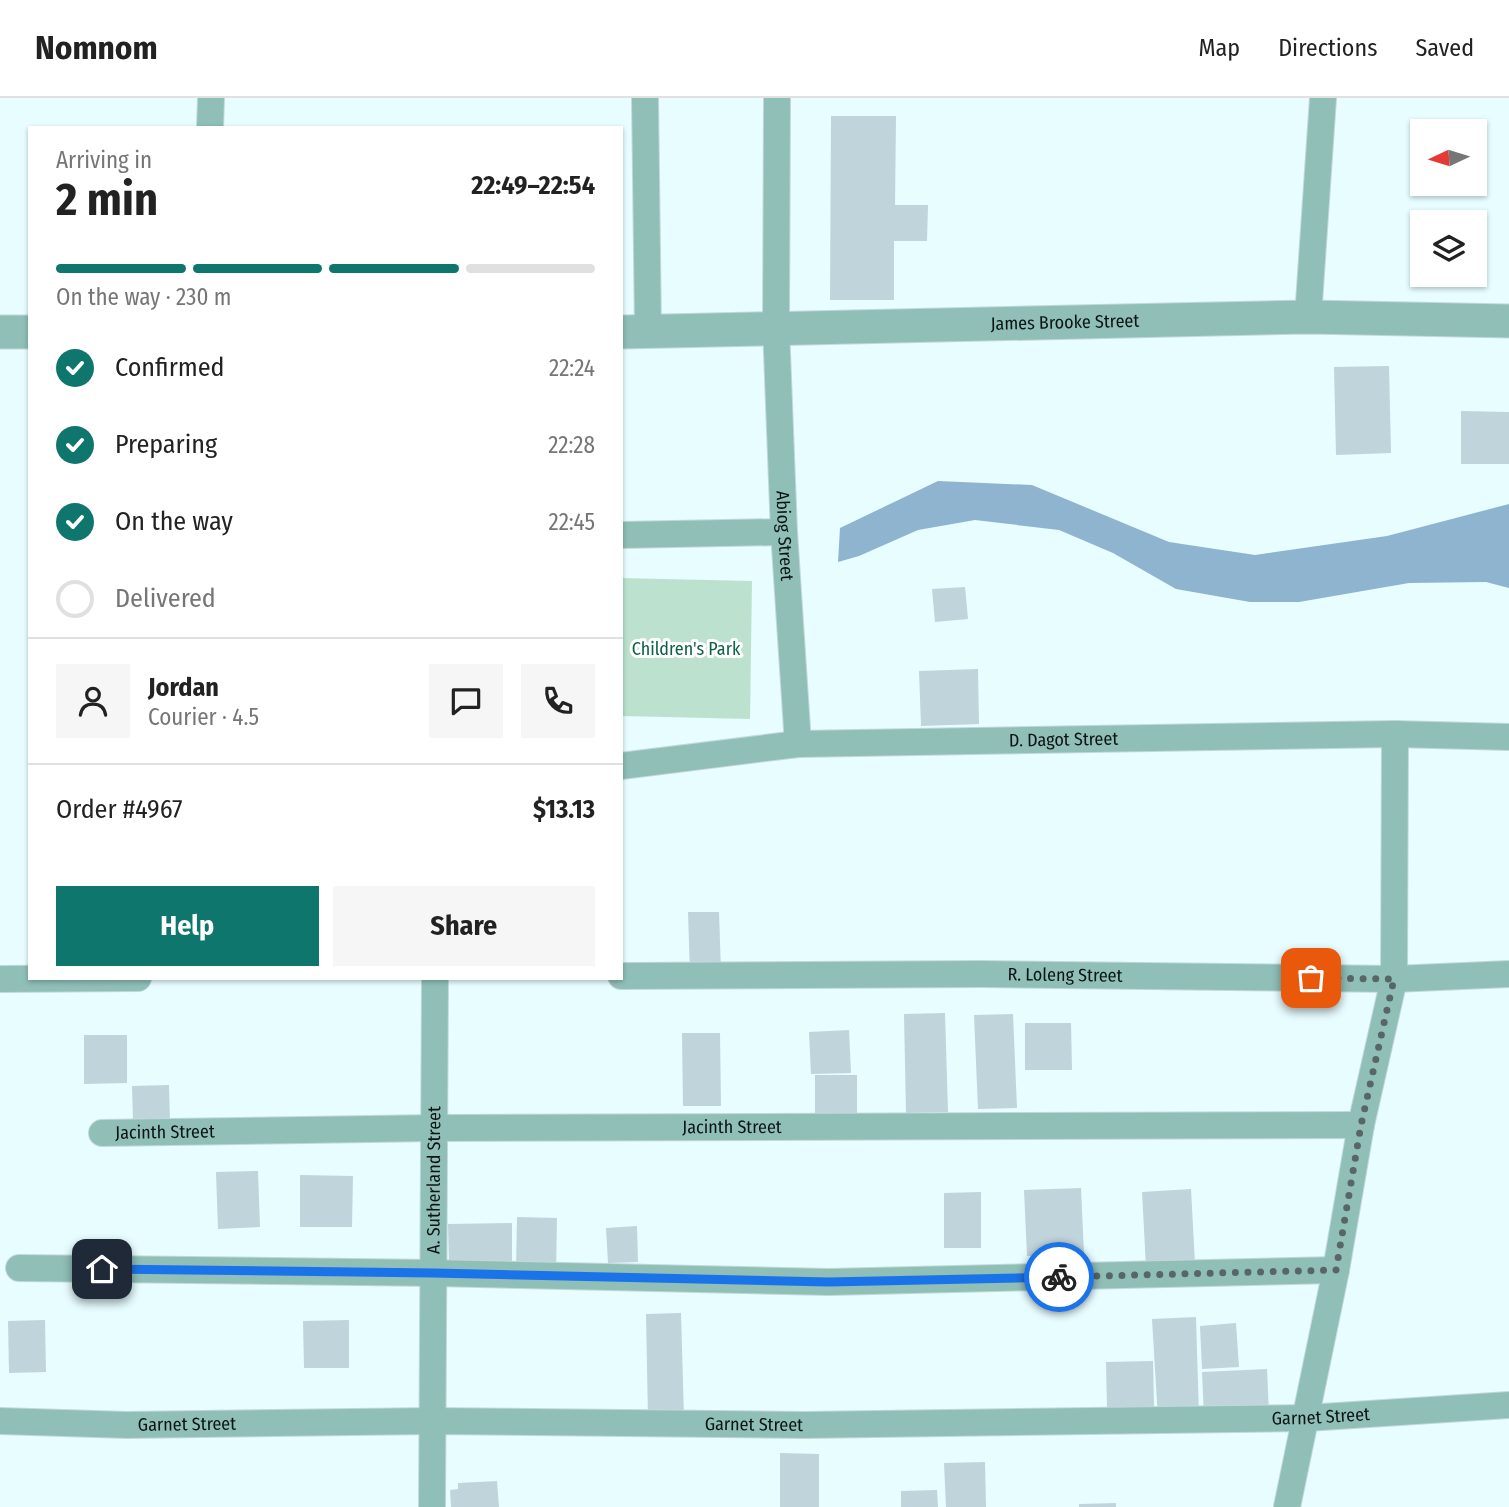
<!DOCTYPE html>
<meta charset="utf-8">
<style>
:root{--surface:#fff;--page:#f6f6f6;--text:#222;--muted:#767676;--line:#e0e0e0;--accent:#0f766e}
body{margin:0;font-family:"Fira Sans Condensed",sans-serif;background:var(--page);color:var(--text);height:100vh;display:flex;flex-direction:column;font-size:26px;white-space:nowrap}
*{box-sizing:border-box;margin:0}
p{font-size:23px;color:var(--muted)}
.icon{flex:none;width:38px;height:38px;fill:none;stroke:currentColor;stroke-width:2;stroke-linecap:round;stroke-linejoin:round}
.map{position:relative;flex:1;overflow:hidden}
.drawer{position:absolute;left:28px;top:28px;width:595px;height:854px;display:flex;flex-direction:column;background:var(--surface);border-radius:0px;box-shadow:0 2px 5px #0004}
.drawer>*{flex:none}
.needle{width:46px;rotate:266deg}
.fabs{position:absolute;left:1410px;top:21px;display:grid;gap:14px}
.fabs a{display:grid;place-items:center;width:77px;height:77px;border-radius:0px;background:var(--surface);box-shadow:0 2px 5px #0004;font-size:35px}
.pin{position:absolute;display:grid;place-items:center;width:60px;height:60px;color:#fff;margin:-30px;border-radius:14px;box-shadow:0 4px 10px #0006}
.courier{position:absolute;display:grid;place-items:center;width:70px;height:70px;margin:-35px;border:5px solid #1a73e8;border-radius:50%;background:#fff;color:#222;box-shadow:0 2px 9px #0007}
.head em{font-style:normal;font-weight:700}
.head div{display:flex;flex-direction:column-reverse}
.head{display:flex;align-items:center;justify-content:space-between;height:119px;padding:0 28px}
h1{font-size:46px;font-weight:700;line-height:52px}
.bar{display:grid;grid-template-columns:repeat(4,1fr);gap:10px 7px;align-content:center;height:84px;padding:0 28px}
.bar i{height:9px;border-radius:5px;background:var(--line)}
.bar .selected{background:var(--accent)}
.bar p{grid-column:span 4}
.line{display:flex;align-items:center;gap:18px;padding:0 28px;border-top:2px solid var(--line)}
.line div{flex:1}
.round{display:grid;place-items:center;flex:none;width:74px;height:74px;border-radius:0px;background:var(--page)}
ol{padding:0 28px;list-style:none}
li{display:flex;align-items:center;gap:21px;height:77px}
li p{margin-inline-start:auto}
li .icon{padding:7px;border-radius:50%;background:var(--accent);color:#fff;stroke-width:4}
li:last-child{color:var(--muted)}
li i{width:38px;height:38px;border:4px solid var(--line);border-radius:50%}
.action{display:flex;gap:14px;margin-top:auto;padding:14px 28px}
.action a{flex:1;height:80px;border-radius:0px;background:var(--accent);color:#fff;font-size:28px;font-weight:700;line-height:80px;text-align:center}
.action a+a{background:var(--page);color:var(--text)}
header{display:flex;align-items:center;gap:42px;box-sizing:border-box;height:98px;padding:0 35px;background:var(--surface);border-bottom:2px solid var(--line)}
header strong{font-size:33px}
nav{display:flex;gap:38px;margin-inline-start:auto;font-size:24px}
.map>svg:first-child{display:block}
.green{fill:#bce2cf}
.water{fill:#8fb4d0}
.building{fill:#c0d4db}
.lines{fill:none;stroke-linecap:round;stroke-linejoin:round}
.minor-casing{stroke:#c4d8d9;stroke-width:28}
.tertiary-casing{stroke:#c4d8d9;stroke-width:35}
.minor{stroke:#8fbfb7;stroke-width:26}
.tertiary{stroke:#8fbfb7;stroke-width:33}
.done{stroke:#596666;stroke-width:7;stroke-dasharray:0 12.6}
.route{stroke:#1a73e8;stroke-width:9}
.labels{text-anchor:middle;stroke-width:6;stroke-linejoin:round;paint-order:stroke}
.street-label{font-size:18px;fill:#0c1414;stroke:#fff}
.park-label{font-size:18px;fill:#0e5f43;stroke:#fff}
</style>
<header>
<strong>Nomnom</strong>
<nav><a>Map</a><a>Directions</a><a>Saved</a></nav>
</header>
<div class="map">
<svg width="1509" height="1409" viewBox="0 0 1509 1409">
<rect width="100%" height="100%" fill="#e7fdff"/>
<!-- green -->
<polygon class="green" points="621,480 752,483 750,621 621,618"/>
<!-- water -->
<polygon class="water" points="938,383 1032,387 1169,444 1255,457 1387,438 1509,406 1509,490 1486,484 1409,485 1299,504 1250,504 1176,491 1113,455 1059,432 975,422 918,432 859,458 838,464 840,430"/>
<!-- building -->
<g class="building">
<polygon points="831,18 896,18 895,107 928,107 927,143 894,143 894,202 830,202"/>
<polygon points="1389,268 1391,355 1336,357 1334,269"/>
<polygon points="1461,313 1509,314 1509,366 1461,366"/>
<polygon points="965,489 968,521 935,524 932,491"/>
<polygon points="978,571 979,626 921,628 919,573"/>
<polygon points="688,814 719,814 721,874 690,875"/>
<polygon points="945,915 948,1014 906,1015 904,916"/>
<polygon points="1013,916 1017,1010 978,1011 974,917"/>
<polygon points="1025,925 1071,925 1072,972 1025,972"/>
<polygon points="849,932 851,975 811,976 809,934"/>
<polygon points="682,935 720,935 721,1008 683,1008"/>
<polygon points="84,937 127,937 127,985 84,986"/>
<polygon points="815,977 857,977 857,1019 815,1018"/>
<polygon points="169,987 170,1024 133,1024 132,988"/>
<polygon points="258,1073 260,1129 218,1131 216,1074"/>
<polygon points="300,1077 353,1078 352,1129 300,1129"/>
<polygon points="1081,1090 1084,1156 1027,1158 1024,1092"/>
<polygon points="1191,1091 1195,1166 1146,1169 1142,1094"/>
<polygon points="981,1094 981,1150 944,1150 944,1095"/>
<polygon points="517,1119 557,1120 556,1174 516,1173"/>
<polygon points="512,1125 512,1165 449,1166 448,1126"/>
<polygon points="637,1128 638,1164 608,1165 606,1130"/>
<polygon points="681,1215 684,1320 648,1321 646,1216"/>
<polygon points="1196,1219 1199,1319 1158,1321 1152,1221"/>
<polygon points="45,1222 46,1274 9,1275 8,1223"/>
<polygon points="349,1222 349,1270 304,1270 303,1223"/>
<polygon points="1236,1225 1239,1269 1202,1271 1200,1228"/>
<polygon points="1153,1263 1154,1309 1107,1310 1106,1264"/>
<polygon points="1267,1271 1269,1316 1204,1319 1202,1274"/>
<polygon points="780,1355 819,1356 819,1409 780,1409"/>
<polygon points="985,1364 986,1409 946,1409 944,1365"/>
<polygon points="497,1383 499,1409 451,1409 450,1392 458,1391 458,1385"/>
<polygon points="937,1392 938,1409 901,1409 901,1393"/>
<polygon points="1116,1405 1116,1409 1079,1409 1079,1406"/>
</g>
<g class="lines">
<!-- minor casing -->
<g class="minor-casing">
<g id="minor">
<polyline points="645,0 648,233"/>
<path id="s1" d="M777,0L776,229L784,434L798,646"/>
<polyline points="210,30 211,0"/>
<polyline points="1308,219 1323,0"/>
<polyline points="621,437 784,434"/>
<path id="s2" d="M621,668L798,646L1395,636L1509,639"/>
<path id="s3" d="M621,878L981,876L1394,881L1509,876"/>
<polyline points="0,881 138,880"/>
<path id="s4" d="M102,1035L435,1030L1361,1027"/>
<polyline points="19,1170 434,1175 829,1184 1336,1172"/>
<path id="s5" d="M0,1323L127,1327L432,1323L805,1327L1307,1320L1509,1307"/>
<path id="s6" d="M432,1409L435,880"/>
<polyline points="1287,1409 1336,1172 1361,1027 1394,881 1395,636"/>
</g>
</g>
<!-- tertiary casing -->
<g class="tertiary-casing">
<g id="tertiary">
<polyline points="0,234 30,234"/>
<path id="s7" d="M621,234L1308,219L1509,223"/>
</g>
</g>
<!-- minor -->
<use href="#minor" class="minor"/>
<!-- tertiary -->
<use href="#tertiary" class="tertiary"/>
</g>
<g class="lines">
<!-- done -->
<polyline class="done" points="1059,1179 1336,1172 1361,1027 1394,881 1311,880"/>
<!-- route -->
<polyline class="route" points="102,1171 434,1175 829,1184 1059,1179"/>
</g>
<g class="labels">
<!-- street labels -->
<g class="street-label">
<text dy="6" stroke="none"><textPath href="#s7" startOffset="444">James Brooke Street</textPath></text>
<text dy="6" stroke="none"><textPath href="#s1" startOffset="438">Abiog Street</textPath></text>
<text dy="6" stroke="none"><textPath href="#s2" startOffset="444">D. Dagot Street</textPath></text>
<text dy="6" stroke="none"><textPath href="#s3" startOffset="444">R. Loleng Street</textPath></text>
<text dy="6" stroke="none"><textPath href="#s4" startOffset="630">Jacinth Street</textPath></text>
<text dy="6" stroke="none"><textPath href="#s4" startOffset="63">Jacinth Street</textPath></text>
<text dy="6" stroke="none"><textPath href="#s6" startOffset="327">A. Sutherland Street</textPath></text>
<text dy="6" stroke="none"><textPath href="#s5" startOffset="1321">Garnet Street</textPath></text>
<text dy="6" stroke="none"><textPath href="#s5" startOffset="187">Garnet Street</textPath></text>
<text dy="6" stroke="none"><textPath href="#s5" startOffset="754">Garnet Street</textPath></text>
</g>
<!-- park labels -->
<g class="park-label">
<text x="686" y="557">Children's Park</text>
</g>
</g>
</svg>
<div class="fabs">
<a><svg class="needle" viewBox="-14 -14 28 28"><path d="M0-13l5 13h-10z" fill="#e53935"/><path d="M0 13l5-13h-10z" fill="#767676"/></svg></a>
<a><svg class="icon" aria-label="layers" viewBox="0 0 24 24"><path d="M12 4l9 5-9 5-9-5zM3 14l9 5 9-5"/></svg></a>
</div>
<div class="pin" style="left:1311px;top:880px;background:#ea580c"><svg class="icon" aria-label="bag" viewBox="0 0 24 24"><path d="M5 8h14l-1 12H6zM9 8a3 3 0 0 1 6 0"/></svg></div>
<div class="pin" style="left:102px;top:1171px;background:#1f2937"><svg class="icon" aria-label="home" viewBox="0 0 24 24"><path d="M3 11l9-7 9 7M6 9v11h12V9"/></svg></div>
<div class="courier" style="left:1059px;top:1179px"><svg class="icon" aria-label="bike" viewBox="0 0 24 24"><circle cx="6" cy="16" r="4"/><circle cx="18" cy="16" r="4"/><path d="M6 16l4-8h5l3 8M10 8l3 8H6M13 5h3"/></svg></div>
<section class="drawer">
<div class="head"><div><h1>2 min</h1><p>Arriving in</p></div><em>22:49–22:54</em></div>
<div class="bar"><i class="selected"></i><i class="selected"></i><i class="selected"></i><i></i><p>On the way · 230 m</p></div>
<ol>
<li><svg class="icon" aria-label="check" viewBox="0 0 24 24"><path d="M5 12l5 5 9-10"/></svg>Confirmed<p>22:24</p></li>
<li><svg class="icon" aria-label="check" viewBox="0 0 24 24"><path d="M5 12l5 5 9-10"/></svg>Preparing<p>22:28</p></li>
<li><svg class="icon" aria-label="check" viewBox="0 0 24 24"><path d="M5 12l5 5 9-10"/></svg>On the way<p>22:45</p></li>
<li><i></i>Delivered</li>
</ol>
<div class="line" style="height:126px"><a class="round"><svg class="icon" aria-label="person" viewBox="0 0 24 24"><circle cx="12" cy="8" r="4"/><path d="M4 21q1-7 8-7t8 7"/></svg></a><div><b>Jordan</b><p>Courier · 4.5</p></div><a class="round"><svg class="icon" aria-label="chat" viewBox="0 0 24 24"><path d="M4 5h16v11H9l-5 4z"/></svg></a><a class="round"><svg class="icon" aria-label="phone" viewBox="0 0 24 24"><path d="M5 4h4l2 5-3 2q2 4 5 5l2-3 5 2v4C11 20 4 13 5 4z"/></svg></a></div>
<div class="line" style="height:91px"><div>Order #4967</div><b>$13.13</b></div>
<div class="action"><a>Help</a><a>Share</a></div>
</section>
</div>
